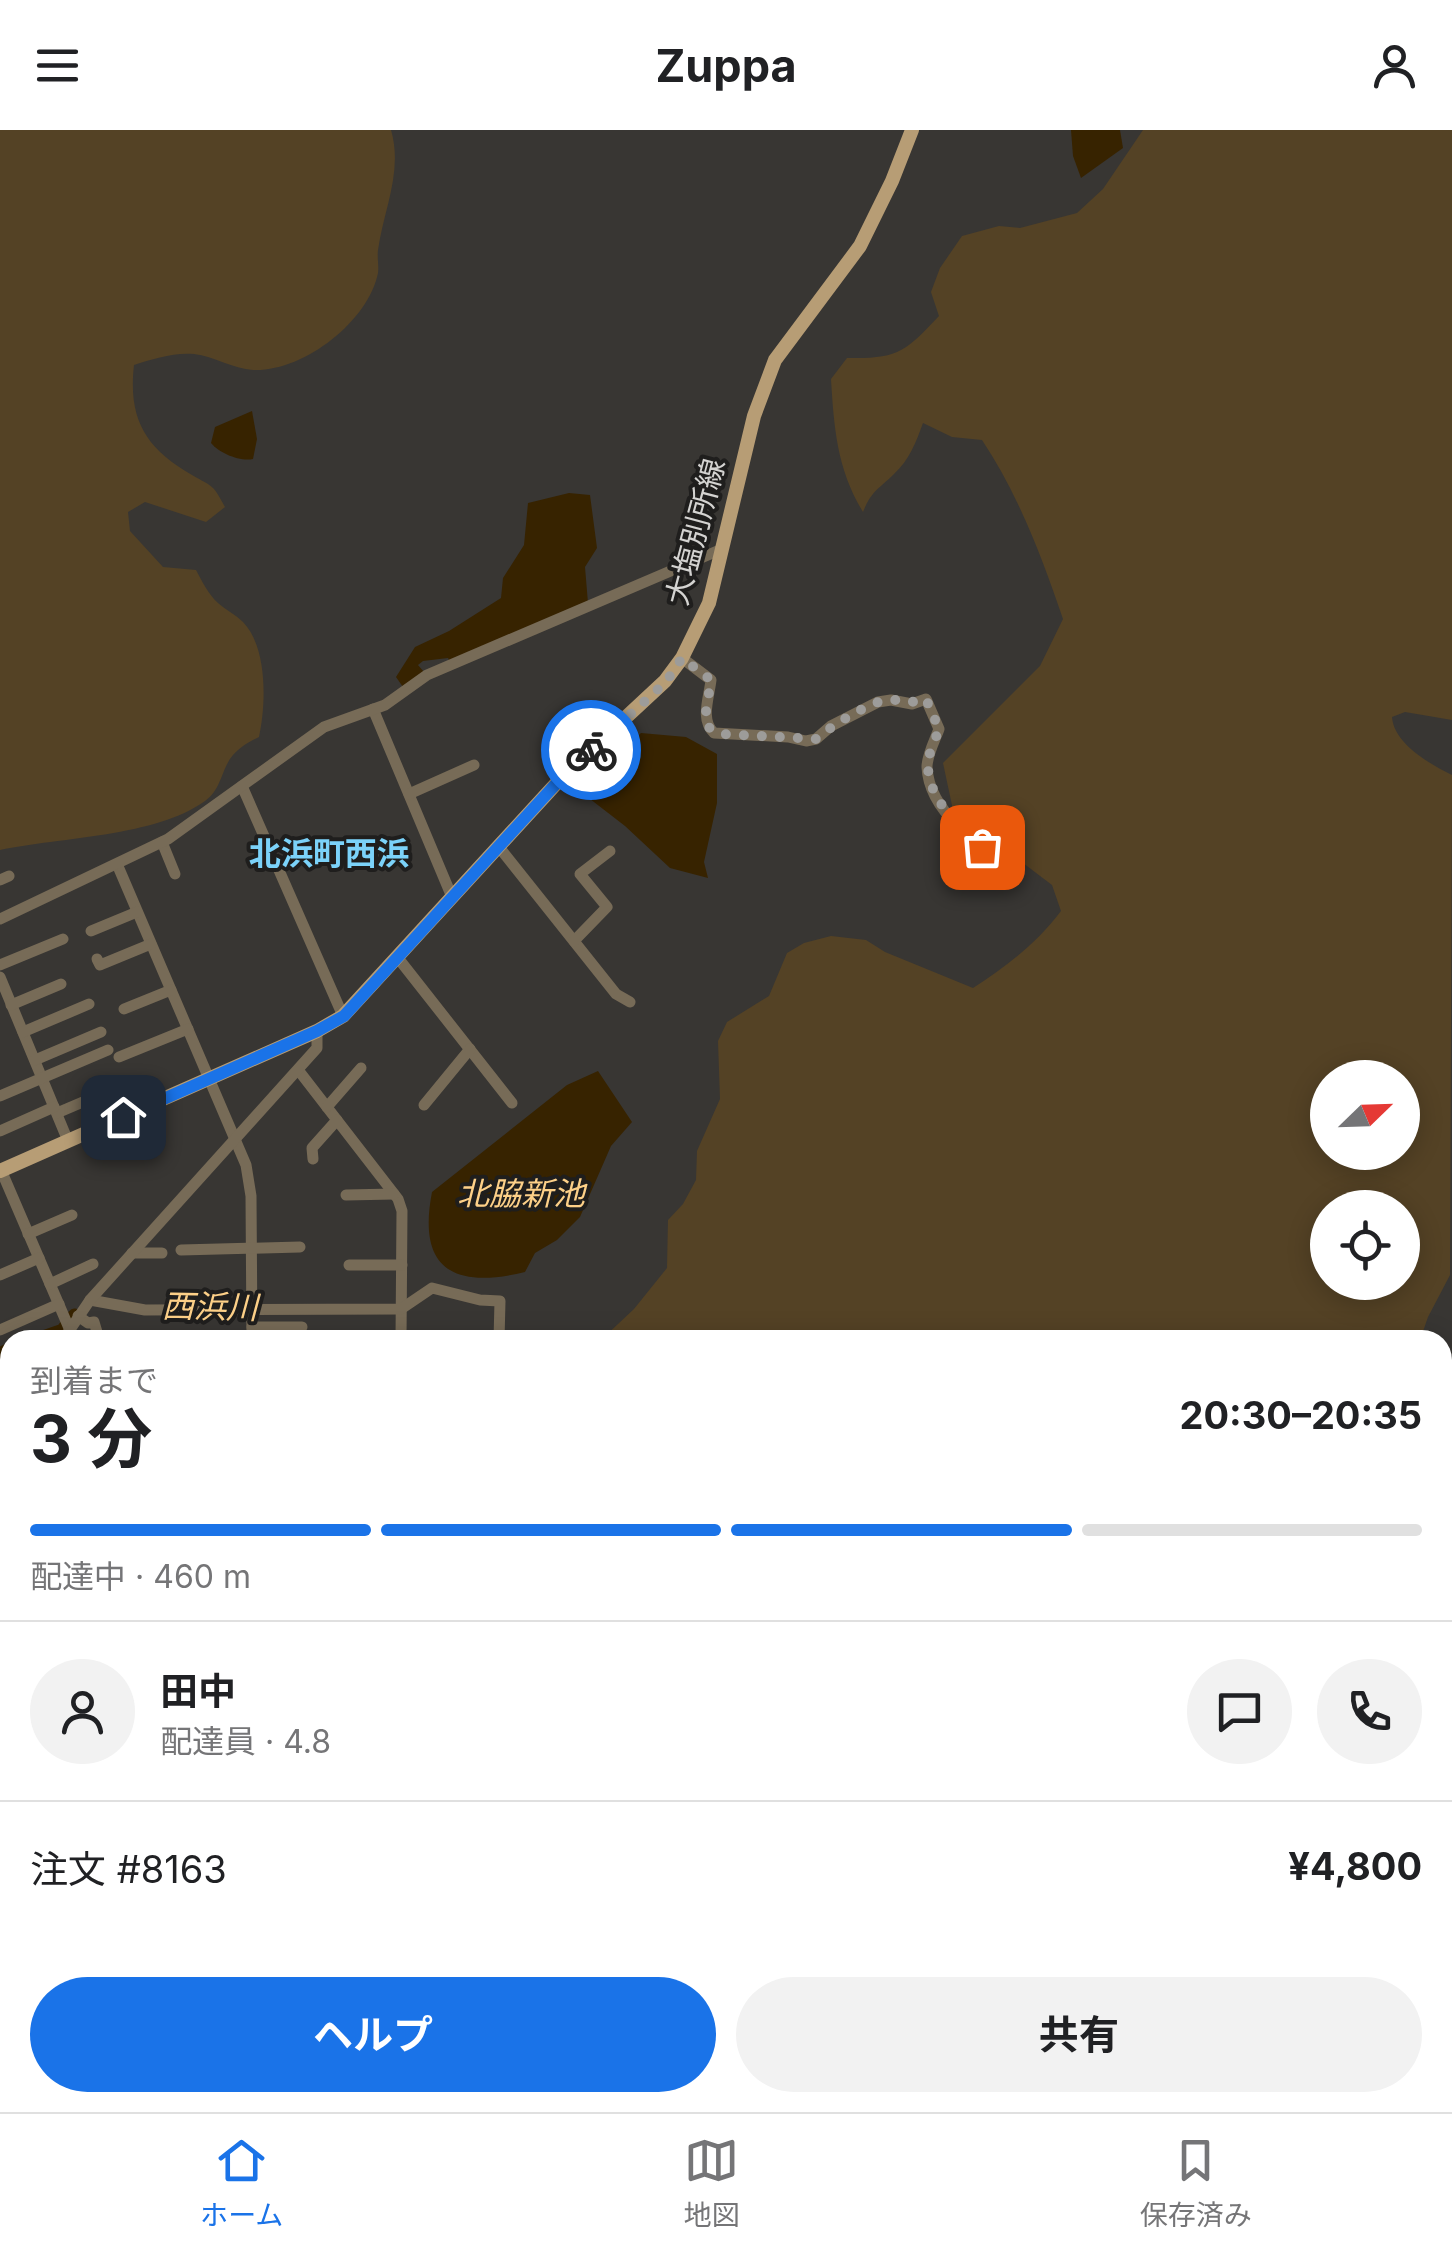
<!DOCTYPE html>
<html lang="ja">
<meta charset="utf-8">
<style>
:root{--surface:#fff;--page:#f2f2f2;--text:#202124;--muted:#757577;--line:#e0e0e0;--accent:#1a73e8}
body{margin:0;font-family:Inter,"Noto Sans JP",sans-serif;background:var(--page);color:var(--text);height:100vh;display:flex;flex-direction:column;font-size:38px;white-space:nowrap}
*{box-sizing:border-box;margin:0}
p{font-size:32px;color:var(--muted)}
.icon{flex:none;width:55px;height:55px;fill:none;stroke:currentColor;stroke-width:2;stroke-linecap:round;stroke-linejoin:round}
.map{position:relative;flex:1;overflow:hidden}
.sheet{position:absolute;left:0px;top:1200px;width:1452px;height:782px;display:flex;flex-direction:column;background:var(--surface);border-radius:30px 30px 0 0;box-shadow:0 5px 25px #0003}
.sheet>*{flex:none}
.needle{width:65px;rotate:67deg}
.tools{position:absolute;left:1310px;top:930px;display:grid;gap:20px}
.tools a{display:grid;place-items:center;width:110px;height:110px;border-radius:50%;background:var(--surface);box-shadow:0 5px 25px #0003;font-size:50px}
.pin{position:absolute;display:grid;place-items:center;width:85px;height:85px;color:#fff;margin:-42px;border-radius:20px;box-shadow:0 5px 15px #0006}
.courier{position:absolute;display:grid;place-items:center;width:100px;height:100px;margin:-50px;border:8px solid #1a73e8;border-radius:50%;background:#fff;color:#222;box-shadow:0 2px 12px #0007}
.headline em{font-style:normal;font-weight:700}
.headline div{display:flex;flex-direction:column-reverse}
.headline{display:flex;align-items:center;justify-content:space-between;height:170px;padding:0 30px}
h1{font-size:65px;font-weight:700;line-height:75px}
.bar{display:grid;grid-template-columns:repeat(4,1fr);gap:15px 10px;align-content:center;height:120px;padding:0 30px}
.bar i{height:12px;border-radius:8px;background:var(--line)}
.bar .selected{background:var(--accent)}
.bar p{grid-column:span 4}
.line{display:flex;align-items:center;gap:25px;padding:0 30px;border-top:2px solid var(--line)}
.line div{flex:1}
.round{display:grid;place-items:center;flex:none;width:105px;height:105px;border-radius:52px;background:var(--page)}
.cta{display:flex;gap:20px;margin-top:auto;padding:20px 30px}
.cta a{flex:1;height:115px;border-radius:60px;background:var(--accent);color:#fff;font-size:40px;font-weight:700;line-height:115px;text-align:center}
.cta a+a{background:var(--page);color:var(--text)}
header{display:flex;justify-content:space-between;align-items:center;height:130px;padding:0 30px;background:var(--surface);font-size:45px;font-weight:700}
.menu{display:flex;justify-content:space-around;align-items:center;height:140px;border-top:2px solid var(--line);background:var(--surface);font-size:28px;color:var(--muted)}
.menu a{display:grid;justify-items:center;gap:5px}
.menu .selected{color:var(--accent)}
.map>svg:first-child{display:block}
.green{fill:#544225;fill-rule:evenodd}
.water{fill:#372300}
.lines{fill:none;stroke-linecap:round;stroke-linejoin:round}
.river{stroke:#372300;stroke-width:15}
.minor{stroke:#776b57;stroke-width:11}
.major{stroke:#b79d75;stroke-width:14}
.rail-casing{stroke:#8c8b88;stroke-width:6}
.rail{stroke:#1f1e1d;stroke-width:2.5;stroke-dasharray:8;stroke-linecap:butt}
.done{stroke:#9d9c9a;stroke-width:10;stroke-dasharray:0 18}
.route{stroke:#1a73e8;stroke-width:12}
.labels{text-anchor:middle;stroke-width:8;stroke-linejoin:round;paint-order:stroke}
.street-label{font-size:30px;fill:#d4d3d1;stroke:#1f1e1d}
.neighbourhood-label{font-size:32px;font-weight:bold;fill:#7bd2f9;stroke:#1f1e1d}
.water-label{font-size:32px;font-style:italic;fill:#fdd088;stroke:#1f1e1d}
</style>
<header><svg class="icon" aria-label="menu" viewBox="0 0 24 24"><path d="M4 6h16M4 12h16M4 18h16"/></svg>Zuppa<svg class="icon" aria-label="person" viewBox="0 0 24 24"><circle cx="12" cy="8" r="4"/><path d="M4 21q1-7 8-7t8 7"/></svg></header>
<div class="map">
<svg width="1452" height="1982" viewBox="0 0 1452 1982">
<rect width="100%" height="100%" fill="#383633"/>
<!-- green -->
<g class="green">
<path d="M0,0H391C403,41 384,79 378,120C377,127 379,136 378,143C368,192 303,242 253,240C233,239 214,226 194,224C175,222 152,229 134,235C128,289 145,318 192,345C214,358 212,353 225,377L206,392L145,372L128,382L130,401L163,437L196,440C202,451 208,464 218,473C226,480 236,485 243,492C268,518 266,575 259,607C250,611 240,617 233,625C221,639 222,659 205,671C155,707 61,707 0,720Z"/>
<path d="M1143,0H1452V590L1405,582L1392,587C1394,614 1430,634 1452,645L1450,1145L1428,1187L1420,1210H601L634,1179L667,1138L668,1090L683,1074L696,1050L697,1021L720,969L718,911L727,892L769,866L787,823L804,813L831,806L866,810L885,822L973,858C1007,836 1037,813 1061,781L1052,755L1023,733L977,710L953,680L943,633L1040,536L1063,489C1042,427 1018,364 982,310L952,307L923,293C916,312 910,329 894,344C878,360 872,360 863,382C837,339 834,298 831,249L847,228C898,229 905,222 939,186L931,162L940,138L962,106L999,96L1020,98L1077,83L1103,59ZM1328,948H1402V1022H1328ZM1328,1078H1402V1152H1328Z"/>
<polygon points="733,1972 1192,1972 1192,1982 727,1982"/>
</g>
<!-- water -->
<g class="water">
<polygon points="1071,0 1120,0 1123,18 1081,48 1073,26"/>
<path d="M252,281L257,309L253,329C240,332 219,323 211,313L215,297Z"/>
<polygon points="569,363 590,365 597,418 585,437 588,473 450,532 448,528 423,531 418,535 424,542 403,557 396,547 415,517 449,501 501,468 503,448 524,415 528,373"/>
<polygon points="641,603 686,607 717,624 717,673 704,732 708,748 670,738 625,696 581,662 581,657"/>
<path d="M598,941L632,992L611,1016L580,1087L557,1110L535,1123L525,1142C454,1159 417,1140 432,1062L567,955Z"/>
</g>
<g class="lines">
<!-- river -->
<g class="river">
<polyline points="37,1210 63,1201 75,1186"/>
<polyline points="0,1225 10,1220"/>
</g>
<!-- minor -->
<g class="minor">
<path d="M682,528L711,550C709,568 700,590 714,603L788,607L806,611L816,609L831,596L878,572L891,570L912,574L926,569L939,599C935,610 927,625 927,637C929,683 979,715 1013,736"/>
<polyline points="373,579 452,767"/>
<polyline points="242,656 343,886"/>
<polyline points="409,664 474,635"/>
<polyline points="162,712 175,744"/>
<polyline points="499,717 616,864 630,872"/>
<polyline points="117,734 246,1035 251,1066 252,1210"/>
<polyline points="0,750 9,746"/>
<polyline points="0,789 168,709 324,597 385,575 427,545 722,419"/>
<polyline points="91,801 137,782"/>
<polyline points="574,811 607,777 580,744 610,721"/>
<polyline points="398,828 512,973"/>
<polyline points="97,829 100,835 151,814"/>
<polyline points="0,835 63,809"/>
<polyline points="0,847 68,1011"/>
<polyline points="11,875 61,854"/>
<polyline points="124,879 171,860"/>
<polyline points="23,902 89,874"/>
<polyline points="119,927 188,899"/>
<polyline points="35,930 101,902"/>
<polyline points="299,941 398,1069 402,1081 401,1210"/>
<polyline points="0,966 108,920"/>
<polyline points="424,975 470,919"/>
<polyline points="327,977 361,938"/>
<polyline points="57,983 111,960 123,987"/>
<polyline points="0,1001 54,977"/>
<polyline points="313,1029 312,1018 337,990"/>
<polyline points="1,1040 69,1198"/>
<polyline points="346,1065 394,1064"/>
<polyline points="28,1104 72,1085"/>
<polyline points="181,1120 300,1117"/>
<polyline points="132,1123 162,1123"/>
<polyline points="349,1135 402,1135"/>
<polyline points="0,1145 39,1128"/>
<polyline points="50,1154 93,1134"/>
<polyline points="90,1170 145,1180 401,1179 432,1158 480,1170 500,1171 499,1210"/>
<polyline points="78,1186 88,1193 94,1192 97,1202"/>
<polyline points="252,1197 302,1197"/>
<polyline points="0,1200 59,1174"/>
<polyline points="63,1210 90,1170 317,918 317,901"/>
<polyline points="1442,1241 1452,1238"/>
<polyline points="1442,1313 1452,1311"/>
<polyline points="0,1331 10,1331"/>
<polyline points="0,1447 10,1447"/>
<polyline points="1442,1450 1452,1452"/>
<polyline points="0,1478 10,1477"/>
<polyline points="1442,1578 1452,1558"/>
<polyline points="1442,1697 1452,1676"/>
<polyline points="0,1744 10,1744"/>
<polyline points="1442,1759 1452,1748"/>
<polyline points="0,1819 2,1819"/>
<polyline points="1442,1833 1452,1809"/>
<polyline points="0,1878 6,1878"/>
<polyline points="0,1907 6,1907"/>
<polyline points="1442,1923 1452,1903"/>
<polyline points="1442,1971 1452,1951"/>
<polyline points="32,1972 32,1982"/>
<polyline points="106,1972 107,1982"/>
<polyline points="180,1972 180,1982"/>
<polyline points="256,1972 256,1982"/>
<polyline points="330,1972 330,1982"/>
<polyline points="357,1972 357,1982"/>
<polyline points="403,1972 404,1982"/>
<polyline points="1279,1972 1288,1982"/>
<polyline points="1403,1972 1407,1982"/>
<polyline points="415,1982 442,1980 452,1972"/>
<polyline points="1244,1982 1249,1972"/>
<polyline points="1414,1982 1419,1972"/>
</g>
<!-- major -->
<polyline class="major" points="0,1041 317,901 343,886 565,644 665,551 682,528 709,473 754,286 775,230 860,116 892,51 912,0"/>
<!-- rail casing -->
<g class="rail-casing">
<g id="rail">
<polyline points="1442,1942 1452,1922"/>
<polyline points="1429,1982 1434,1972"/>
</g>
</g>
<!-- rail -->
<use href="#rail" class="rail"/>
</g>
<g class="lines">
<!-- done -->
<path class="done" d="M591,620L666,552L682,528L711,550L705,588L708,597L722,604L816,609C830,597 869,572 887,570C902,569 910,575 926,569L939,599C935,611 927,625 928,638C930,671 959,696 982,717"/>
<!-- route -->
<polyline class="route" points="123,987 317,901 344,886 565,644 591,620"/>
</g>
<g class="labels">
<!-- street labels -->
<g class="street-label">
<text transform="translate(696 402) rotate(-75)" y="10">大塩別所線</text>
</g>
<!-- neighbourhood labels -->
<g class="neighbourhood-label">
<text x="329" y="735">北浜町西浜</text>
</g>
<!-- water labels -->
<g class="water-label">
<text x="521" y="1075">北脇新池</text>
<text transform="translate(210 1177) rotate(1)" y="11">西浜川</text>
</g>
</g>
</svg>
<div class="tools">
<a><svg class="needle" viewBox="-14 -14 28 28"><path d="M0-13l5 13h-10z" fill="#e53935"/><path d="M0 13l5-13h-10z" fill="#757577"/></svg></a>
<a><svg class="icon" aria-label="locate" viewBox="0 0 24 24"><circle cx="12" cy="12" r="6"/><path d="M12 2v4M12 18v4M2 12h4M18 12h4"/></svg></a>
</div>
<div class="pin" style="left:982px;top:717px;background:#ea580c"><svg class="icon" aria-label="bag" viewBox="0 0 24 24"><path d="M5 8h14l-1 12H6zM9 8a3 3 0 0 1 6 0"/></svg></div>
<div class="pin" style="left:123px;top:987px;background:#1f2937"><svg class="icon" aria-label="home" viewBox="0 0 24 24"><path d="M3 11l9-7 9 7M6 9v11h12V9"/></svg></div>
<div class="courier" style="left:591px;top:620px"><svg class="icon" aria-label="bike" viewBox="0 0 24 24"><circle cx="6" cy="16" r="4"/><circle cx="18" cy="16" r="4"/><path d="M6 16l4-8h5l3 8M10 8l3 8H6M13 5h3"/></svg></div>
<section class="sheet">
<div class="headline"><div><h1>3 分</h1><p>到着まで</p></div><em>20:30–20:35</em></div>
<div class="bar"><i class="selected"></i><i class="selected"></i><i class="selected"></i><i></i><p>配達中 · 460 m</p></div>
<div class="line" style="height:180px"><a class="round"><svg class="icon" aria-label="person" viewBox="0 0 24 24"><circle cx="12" cy="8" r="4"/><path d="M4 21q1-7 8-7t8 7"/></svg></a><div><b>田中</b><p>配達員 · 4.8</p></div><a class="round"><svg class="icon" aria-label="chat" viewBox="0 0 24 24"><path d="M4 5h16v11H9l-5 4z"/></svg></a><a class="round"><svg class="icon" aria-label="phone" viewBox="0 0 24 24"><path d="M5 4h4l2 5-3 2q2 4 5 5l2-3 5 2v4C11 20 4 13 5 4z"/></svg></a></div>
<div class="line" style="height:130px"><div>注文 #8163</div><b>¥4,800</b></div>
<div class="cta"><a>ヘルプ</a><a>共有</a></div>
</section>
</div>
<nav class="menu">
<a class="selected"><svg class="icon" aria-label="home" viewBox="0 0 24 24"><path d="M3 11l9-7 9 7M6 9v11h12V9"/></svg>ホーム</a>
<a><svg class="icon" aria-label="map" viewBox="0 0 24 24"><path d="M3 6l6-2 6 2 6-2v14l-6 2-6-2-6 2zM9 4v14M15 6v14"/></svg>地図</a>
<a><svg class="icon" aria-label="saved" viewBox="0 0 24 24"><path d="M7 4h10v16l-5-4-5 4z"/></svg>保存済み</a>
</nav>
